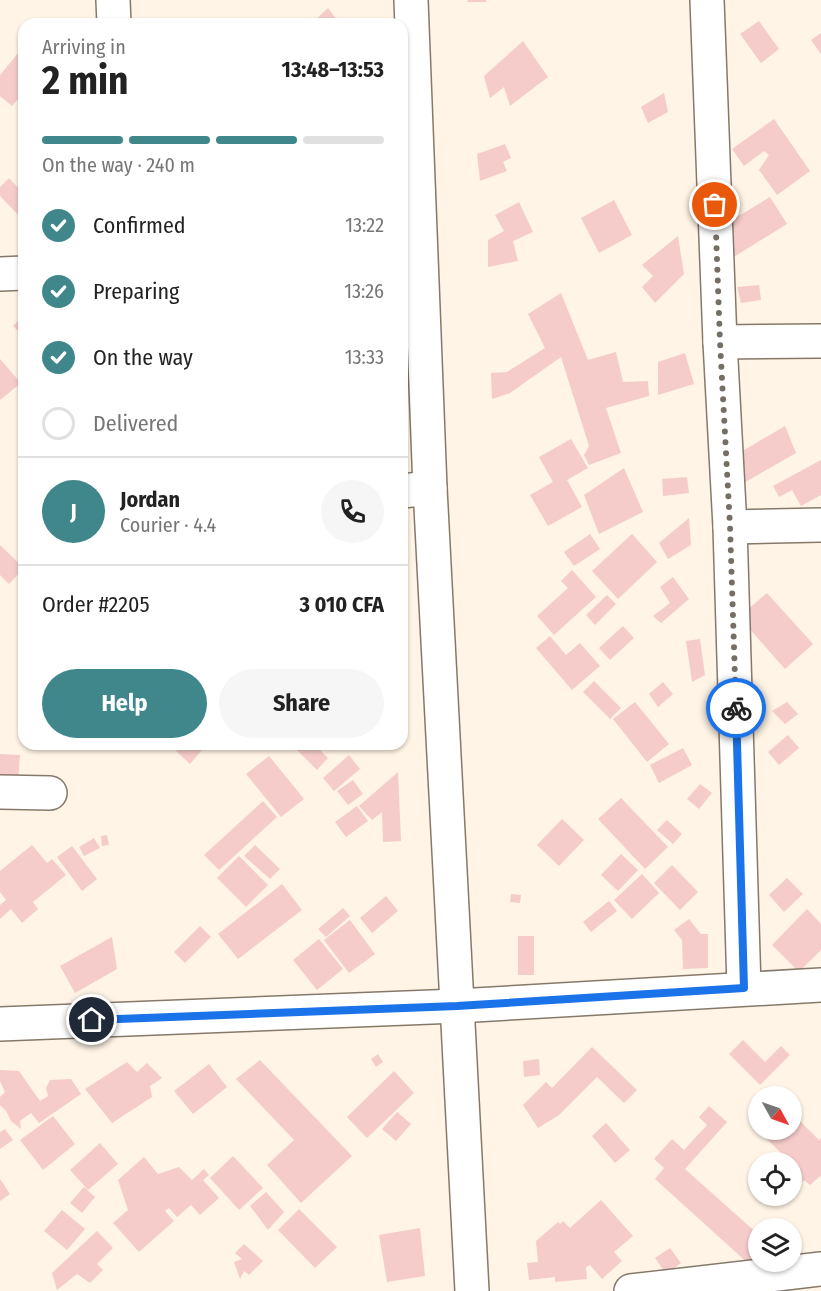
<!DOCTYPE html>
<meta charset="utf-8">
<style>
:root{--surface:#fff;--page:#f6f6f6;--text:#222;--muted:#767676;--line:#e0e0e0;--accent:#3f878b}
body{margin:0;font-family:"Fira Sans Condensed",sans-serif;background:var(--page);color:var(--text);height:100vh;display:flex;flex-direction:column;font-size:22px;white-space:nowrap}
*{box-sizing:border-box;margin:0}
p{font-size:20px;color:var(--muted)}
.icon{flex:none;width:33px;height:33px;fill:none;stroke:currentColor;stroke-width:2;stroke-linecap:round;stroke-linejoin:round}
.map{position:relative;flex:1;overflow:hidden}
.side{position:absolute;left:18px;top:18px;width:390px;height:732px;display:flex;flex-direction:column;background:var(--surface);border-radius:18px;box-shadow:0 2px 4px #0004}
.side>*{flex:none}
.needle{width:39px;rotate:130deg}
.fabs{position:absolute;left:748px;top:1086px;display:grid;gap:12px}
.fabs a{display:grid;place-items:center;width:54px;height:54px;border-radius:50%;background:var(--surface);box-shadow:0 2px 4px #0004;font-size:30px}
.pin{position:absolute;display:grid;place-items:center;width:51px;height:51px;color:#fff;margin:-26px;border:3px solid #fff;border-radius:50%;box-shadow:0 2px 6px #0007}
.courier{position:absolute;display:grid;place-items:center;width:60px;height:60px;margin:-30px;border:4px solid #1a73e8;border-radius:50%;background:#fff;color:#222;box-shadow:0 2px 8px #0007}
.summary em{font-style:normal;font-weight:700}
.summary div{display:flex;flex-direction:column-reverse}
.summary{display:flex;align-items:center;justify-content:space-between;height:102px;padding:0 24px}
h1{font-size:39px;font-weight:700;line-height:45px}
.bar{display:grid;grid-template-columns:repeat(4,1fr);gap:9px 6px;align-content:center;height:72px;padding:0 24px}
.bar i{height:8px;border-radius:4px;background:var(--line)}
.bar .current{background:var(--accent)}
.bar p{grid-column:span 4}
.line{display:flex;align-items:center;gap:15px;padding:0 24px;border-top:2px solid var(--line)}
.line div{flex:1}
.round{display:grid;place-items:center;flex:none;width:63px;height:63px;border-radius:32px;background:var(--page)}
ol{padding:0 24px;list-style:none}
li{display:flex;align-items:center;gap:18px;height:66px}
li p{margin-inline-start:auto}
li .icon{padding:6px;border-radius:50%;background:var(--accent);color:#fff;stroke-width:4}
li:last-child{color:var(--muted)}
li i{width:33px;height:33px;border:3px solid var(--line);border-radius:50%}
.button{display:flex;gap:12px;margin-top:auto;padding:12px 24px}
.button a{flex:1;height:69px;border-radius:36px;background:var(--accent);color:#fff;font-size:24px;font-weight:700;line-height:69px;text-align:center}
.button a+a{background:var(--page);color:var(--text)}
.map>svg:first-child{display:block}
.building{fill:#f5ccca}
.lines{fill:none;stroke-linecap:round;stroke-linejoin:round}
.minor-casing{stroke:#867969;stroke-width:36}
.minor{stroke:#fff;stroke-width:33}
.done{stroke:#756e64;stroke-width:6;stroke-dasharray:0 10.8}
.route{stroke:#1a73e8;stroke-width:8}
</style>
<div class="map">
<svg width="821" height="1291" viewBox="0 0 821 1291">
<rect width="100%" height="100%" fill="#fff4e5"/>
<!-- building -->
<g class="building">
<polygon points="468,0 486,0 486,2 467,2"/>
<polygon points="328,8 340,24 311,24"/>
<polygon points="759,21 779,49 761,63 740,34"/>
<polygon points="821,33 821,54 811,40"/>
<polygon points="523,41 548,77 510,106 504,87 490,98 484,76"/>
<polygon points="24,46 24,92 12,106 0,96 0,75"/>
<polygon points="664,93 668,112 648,123 641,107"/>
<polygon points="774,119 810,171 777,195 759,170 769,155 764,151 744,166 732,149"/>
<polygon points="505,144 511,158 503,162 507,171 480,181 477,154"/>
<polygon points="9,178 22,192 24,191 24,221 0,196 0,187"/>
<polygon points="770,197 787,224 732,258 727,223"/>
<polygon points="614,200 632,235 599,253 581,218"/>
<polygon points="519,202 533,232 513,241 518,261 488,267 488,240 504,231 495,215"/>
<polygon points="678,236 684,274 655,303 642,287 653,276 642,265"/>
<polygon points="759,285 761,300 741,303 737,287"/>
<polygon points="561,293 588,360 616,352 623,382 648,381 649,396 606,408 621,453 589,465 584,455 589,446 561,357 510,393 492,399 491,373 507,372 545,348 528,314"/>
<polygon points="24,315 24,337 13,326"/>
<polygon points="685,353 694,384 658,395 658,362"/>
<polygon points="0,359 21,383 0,400"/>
<polygon points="785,426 796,453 742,484 734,456"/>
<polygon points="571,439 588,468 567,480 582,507 548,526 530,495 553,482 539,457"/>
<polygon points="821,460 821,495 801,506 792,490 779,497 773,486"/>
<polygon points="624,468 643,512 599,534 584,495"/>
<polygon points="687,477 689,493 663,496 662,479"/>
<polygon points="689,518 691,545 668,559 659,543"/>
<polygon points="590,534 600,549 574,566 564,552"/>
<polygon points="632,534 657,562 618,599 592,571"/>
<polygon points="0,545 24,568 9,584 0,575"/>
<polygon points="572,570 596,597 554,635 537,616 568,588 561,581"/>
<polygon points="673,577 689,599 661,623 653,616 670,603 660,587"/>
<polygon points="767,593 813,644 785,669 739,617"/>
<polygon points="607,595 616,604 595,625 586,615"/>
<polygon points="623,626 634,638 610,660 599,648"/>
<polygon points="550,636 566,655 580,643 600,666 572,690 536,648"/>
<polygon points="700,639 705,675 692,682 686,641"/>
<polygon points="594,681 621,708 610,719 583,692"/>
<polygon points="663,682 673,694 658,707 649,694"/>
<polygon points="635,702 669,744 647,762 613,719"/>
<polygon points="787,702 798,714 785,724 772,711"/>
<polygon points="788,735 799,748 779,765 768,752"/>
<polygon points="182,744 207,744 190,764 176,751"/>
<polygon points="303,744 314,744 328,758 317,770 297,750"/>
<polygon points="683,748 692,765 659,783 650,765"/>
<polygon points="0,754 20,755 18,782 0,780"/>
<polygon points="349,755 360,769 334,791 323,778"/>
<polygon points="269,756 304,799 281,817 246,774"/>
<polygon points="398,772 401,841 383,842 382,812 372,820 359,806"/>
<polygon points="353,780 363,794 348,805 337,791"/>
<polygon points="700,784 712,793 699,809 687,799"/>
<polygon points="621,798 668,847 645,869 598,819"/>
<polygon points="263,801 277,817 219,870 204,855"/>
<polygon points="357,806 368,821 346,837 335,822"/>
<polygon points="562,819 584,840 559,866 537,845"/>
<polygon points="667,820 682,834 673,844 657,830"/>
<polygon points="107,835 109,845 102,846 101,836"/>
<polygon points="94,838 100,848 84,856 79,847"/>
<polygon points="32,845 47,863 52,859 66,875 33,902 38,909 22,923 11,909 0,919 0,905 6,900 0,892 0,871"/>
<polygon points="255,845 280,869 270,879 244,856"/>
<polygon points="72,846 97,879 82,891 57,857"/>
<polygon points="621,854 638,870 618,891 601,875"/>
<polygon points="239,856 268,885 246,907 217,878"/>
<polygon points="672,865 698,892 680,910 654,883"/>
<polygon points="642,874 659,893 632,919 614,900"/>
<polygon points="787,878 803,894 784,912 769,895"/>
<polygon points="282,884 302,910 238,959 218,934"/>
<polygon points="511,894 521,895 520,903 510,902"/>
<polygon points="386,896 398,911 372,933 360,918"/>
<polygon points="609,901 617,911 591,932 583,922"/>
<polygon points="343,908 350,916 326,937 318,929"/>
<polygon points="807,909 821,924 821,950 799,972 772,945"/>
<polygon points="689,919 701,934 708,934 708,968 683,969 682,940 674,930"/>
<polygon points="350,920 375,954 349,973 324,940"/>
<polygon points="200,926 211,937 185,963 174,952"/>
<rect x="518" y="936" width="16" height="39"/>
<polygon points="112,937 117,969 75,993 60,966"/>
<polygon points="319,939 343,969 317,990 293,960"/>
<polygon points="743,1040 765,1062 781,1046 790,1055 760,1085 729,1054"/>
<polygon points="592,1047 637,1090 624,1103 597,1077 559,1115 538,1128 523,1105 546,1082 552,1088"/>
<polygon points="378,1054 383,1062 376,1067 371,1059"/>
<polygon points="539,1059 540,1075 524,1077 523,1061"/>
<polygon points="260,1060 352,1156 301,1203 267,1165 294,1140 236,1079"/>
<polygon points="127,1062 137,1072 147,1063 162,1078 150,1086 152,1097 112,1123 85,1089"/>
<polygon points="209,1064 227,1087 193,1114 174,1091"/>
<polygon points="0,1070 19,1071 40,1101 48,1096 46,1088 50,1080 71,1079 81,1094 39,1123 31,1113 20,1121 21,1129 11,1121 6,1111 0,1105 0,1097 5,1092 0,1081"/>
<polygon points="394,1071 414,1093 367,1138 347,1117"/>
<polygon points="766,1087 776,1096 759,1096 759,1106 753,1100"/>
<polygon points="709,1106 727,1122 685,1169 759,1235 759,1257 751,1266 655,1179 664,1168 654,1159 672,1139 684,1150 707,1125 699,1117"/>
<polygon points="397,1112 411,1124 396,1141 382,1129"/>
<polygon points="759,1112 759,1130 792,1130 792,1113 819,1140 821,1138 821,1177 820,1176 810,1185 804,1180 798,1186 792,1180 792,1162 780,1162 785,1157 750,1122"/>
<polygon points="53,1116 75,1144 43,1170 20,1140"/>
<polygon points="606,1123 630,1150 615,1163 592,1136"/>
<polygon points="5,1129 13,1140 0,1149 0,1132"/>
<polygon points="100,1143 118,1164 88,1190 70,1170"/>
<polygon points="233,1156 263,1188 239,1210 210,1178"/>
<polygon points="144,1157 158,1174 179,1167 192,1180 204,1169 209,1175 203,1180 219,1198 200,1215 191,1205 177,1217 169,1208 165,1211 174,1221 139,1252 113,1223 128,1210 118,1180"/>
<polygon points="0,1179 10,1194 0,1201"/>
<polygon points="84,1187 95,1197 82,1213 70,1203"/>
<polygon points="266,1192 284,1212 268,1230 250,1206"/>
<polygon points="601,1200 633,1236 614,1252 622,1261 602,1279 590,1265 586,1267 587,1279 555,1282 555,1277 529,1280 527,1263 538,1262 536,1241 558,1222 560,1224 563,1221 570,1228"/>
<polygon points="299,1209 337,1247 315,1268 278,1230"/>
<polygon points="62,1210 85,1229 67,1250 44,1231"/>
<polygon points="420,1228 425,1276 387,1282 379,1235"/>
<polygon points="97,1231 113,1248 97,1264 103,1270 90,1283 77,1274 57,1290 52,1273"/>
<polygon points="244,1244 263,1261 249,1275 244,1271 240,1279 234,1262 242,1259 235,1253"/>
<polygon points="670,1248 681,1263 666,1274 655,1258"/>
</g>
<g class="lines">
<!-- minor casing -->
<g class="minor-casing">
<g id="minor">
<polyline points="113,0 114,24"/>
<polyline points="411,0 430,488 472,1291"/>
<polyline points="707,0 720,342 730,527 744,988"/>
<polyline points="0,274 24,273"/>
<polyline points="720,342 821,341"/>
<polyline points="402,491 430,488"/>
<polyline points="730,527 821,525"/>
<polyline points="0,792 50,793"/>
<polyline points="0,1024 457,1006 821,985"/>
<polyline points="631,1291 821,1269"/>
</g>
</g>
<!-- minor -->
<use href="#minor" class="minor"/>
</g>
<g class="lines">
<!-- done -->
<polyline class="done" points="715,205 720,342 730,526 736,708"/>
<!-- route -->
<polyline class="route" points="92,1020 457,1006 744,988 736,708"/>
</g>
</svg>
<div class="fabs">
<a><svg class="needle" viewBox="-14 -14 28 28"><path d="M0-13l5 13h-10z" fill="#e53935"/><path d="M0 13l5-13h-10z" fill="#767676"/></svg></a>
<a><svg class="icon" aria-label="locate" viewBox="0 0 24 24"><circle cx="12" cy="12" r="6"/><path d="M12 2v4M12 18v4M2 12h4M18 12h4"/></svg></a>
<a><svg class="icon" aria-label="layers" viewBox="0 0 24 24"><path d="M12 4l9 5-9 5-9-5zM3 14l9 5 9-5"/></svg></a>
</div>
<div class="pin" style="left:715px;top:205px;background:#ea580c"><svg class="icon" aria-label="bag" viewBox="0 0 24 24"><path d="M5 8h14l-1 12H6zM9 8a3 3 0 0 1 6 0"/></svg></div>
<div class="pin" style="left:92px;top:1020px;background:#1f2937"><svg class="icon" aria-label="home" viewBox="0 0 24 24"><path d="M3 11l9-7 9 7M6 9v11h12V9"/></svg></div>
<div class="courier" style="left:736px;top:708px"><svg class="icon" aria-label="bike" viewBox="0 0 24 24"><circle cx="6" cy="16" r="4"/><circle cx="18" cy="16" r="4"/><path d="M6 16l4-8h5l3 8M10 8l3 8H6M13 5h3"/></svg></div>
<section class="side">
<div class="summary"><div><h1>2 min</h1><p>Arriving in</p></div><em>13:48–13:53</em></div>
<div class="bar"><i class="current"></i><i class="current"></i><i class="current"></i><i></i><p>On the way · 240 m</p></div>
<ol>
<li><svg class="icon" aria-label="check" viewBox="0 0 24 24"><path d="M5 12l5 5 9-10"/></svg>Confirmed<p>13:22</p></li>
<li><svg class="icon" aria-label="check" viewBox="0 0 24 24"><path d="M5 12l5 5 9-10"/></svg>Preparing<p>13:26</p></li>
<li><svg class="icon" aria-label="check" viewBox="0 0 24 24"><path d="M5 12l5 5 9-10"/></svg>On the way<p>13:33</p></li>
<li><i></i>Delivered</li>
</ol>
<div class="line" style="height:108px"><b class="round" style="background:var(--accent);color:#fff">J</b><div><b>Jordan</b><p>Courier · 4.4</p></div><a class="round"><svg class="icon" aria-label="phone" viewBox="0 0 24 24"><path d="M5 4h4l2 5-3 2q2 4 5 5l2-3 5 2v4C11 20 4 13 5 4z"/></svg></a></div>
<div class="line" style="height:78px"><div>Order #2205</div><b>3 010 CFA</b></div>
<div class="button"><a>Help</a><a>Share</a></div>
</section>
</div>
